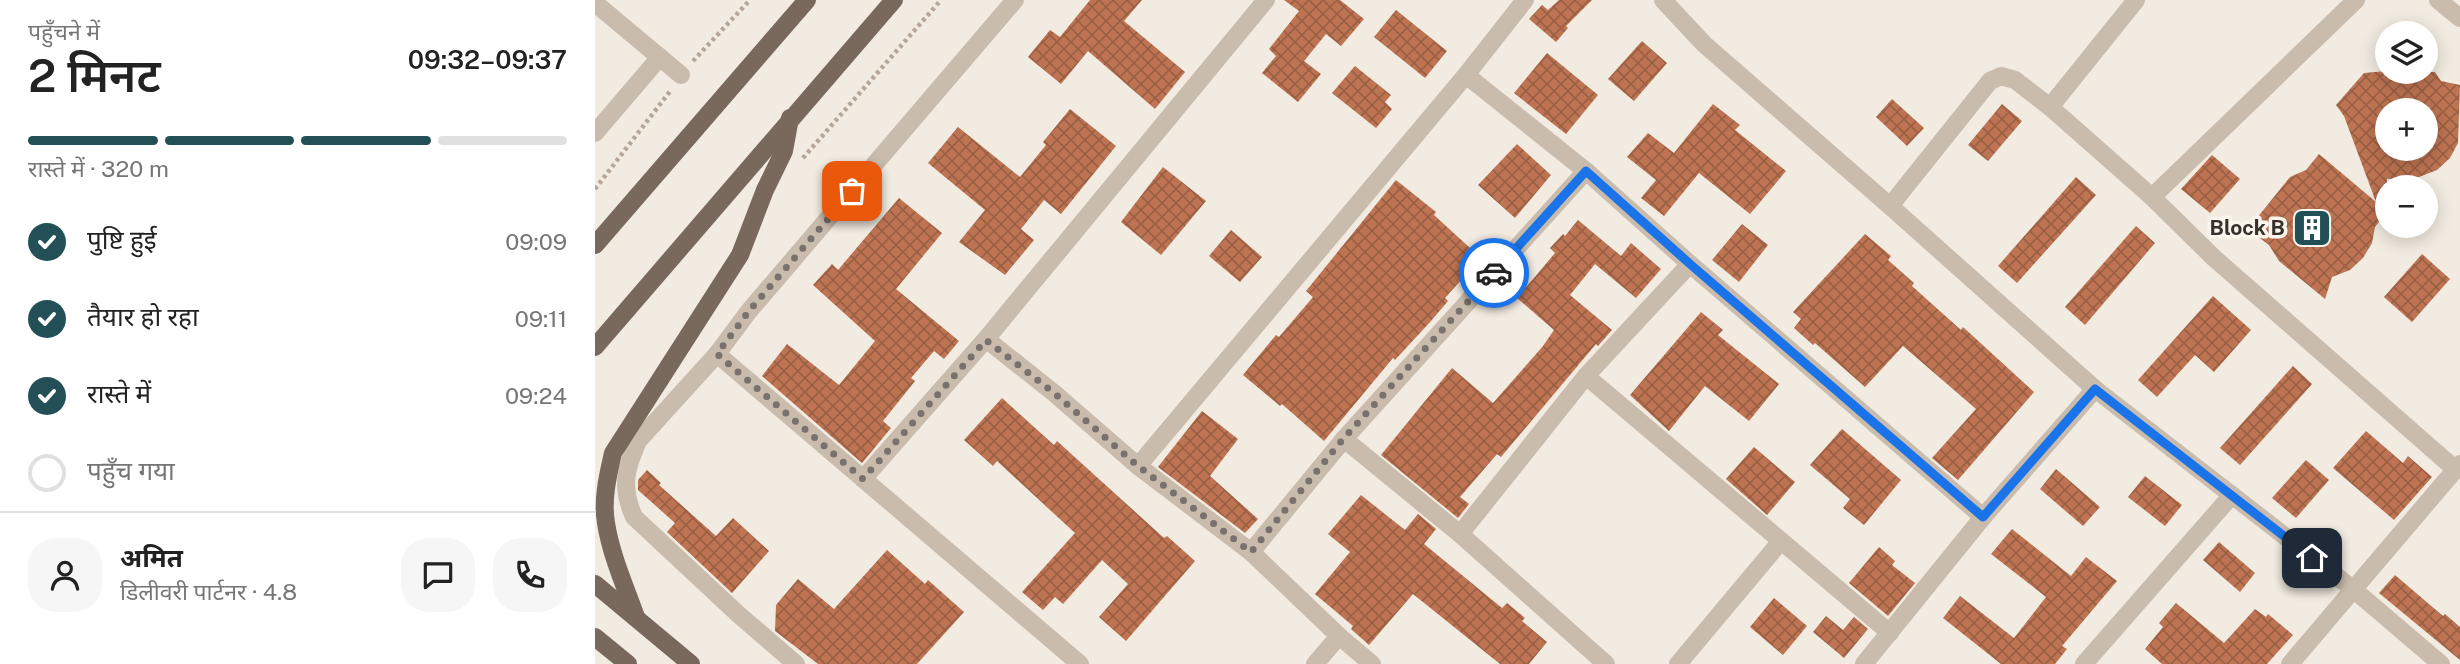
<!DOCTYPE html>
<html lang="hi">
<meta charset="utf-8">
<style>
:root{--surface:#fff;--page:#f6f6f6;--text:#222;--muted:#767676;--line:#e0e0e0;--accent:#235057}
body{margin:0;font-family:"Public Sans","Noto Sans Devanagari",sans-serif;background:var(--page);color:var(--text);height:100vh;display:flex;flex-direction:column;font-size:26px;white-space:nowrap}
*{box-sizing:border-box;margin:0}
p{font-size:23px;color:var(--muted)}
.icon{flex:none;width:38px;height:38px;fill:none;stroke:currentColor;stroke-width:2;stroke-linecap:round;stroke-linejoin:round}
.map{position:relative;flex:1;overflow:hidden}
.panel{display:flex;flex-direction:column;background:var(--surface);width:595px}
.panel>*{flex:none}
.controls{position:absolute;left:1780px;top:21px;display:grid;gap:14px}
.controls a{display:grid;place-items:center;width:63px;height:63px;border-radius:50%;background:var(--surface);box-shadow:0 4px 18px #0003;font-size:35px}
.pin{position:absolute;display:grid;place-items:center;width:60px;height:60px;color:#fff;margin:-30px;border-radius:14px;box-shadow:0 4px 10px #0006}
.courier{position:absolute;display:grid;place-items:center;width:70px;height:70px;margin:-35px;border:5px solid #1a73e8;border-radius:50%;background:#fff;color:#222;box-shadow:0 2px 9px #0007}
.summary em{font-style:normal;font-weight:600}
.summary div{display:flex;flex-direction:column-reverse}
.summary{display:flex;align-items:center;justify-content:space-between;height:119px;padding:0 28px}
h1{font-size:46px;font-weight:600;line-height:52px}
.bar{display:grid;grid-template-columns:repeat(4,1fr);gap:10px 7px;align-content:center;height:84px;padding:0 28px}
.bar i{height:9px;border-radius:5px;background:var(--line)}
.bar .active{background:var(--accent)}
.bar p{grid-column:span 4}
.line{display:flex;align-items:center;gap:18px;padding:0 28px;border-top:2px solid var(--line)}
.line div{flex:1}
.round{display:grid;place-items:center;flex:none;width:74px;height:74px;border-radius:28px;background:var(--page)}
ol{padding:0 28px;list-style:none}
li{display:flex;align-items:center;gap:21px;height:77px}
li p{margin-inline-start:auto}
li .icon{padding:7px;border-radius:50%;background:var(--accent);color:#fff;stroke-width:4}
li:last-child{color:var(--muted)}
li i{width:38px;height:38px;border:4px solid var(--line);border-radius:50%}
main{display:flex;flex:1;min-height:0}
.map>svg:first-child{display:block}
.building{fill:url(#building-cross-hatch);fill-rule:evenodd}
.lines{fill:none;stroke-linecap:round;stroke-linejoin:round}
.path{stroke:#b5a697;stroke-width:4.5;stroke-dasharray:3.5 3.5;stroke-linecap:butt}
.minor{stroke:#cabcad;stroke-width:18}
.major{stroke:#79695d;stroke-width:18}
.done{stroke:#79716b;stroke-width:7;stroke-dasharray:0 12.6}
.route{stroke:#1a73e8;stroke-width:9}
.labels{text-anchor:middle;stroke-width:7;stroke-linejoin:round;paint-order:stroke}
.poi-label{font-size:21px;font-weight:bold;fill:#38302b;stroke:#f9f5ed;text-anchor:end}
</style>
<main>
<section class="panel">
<div class="summary"><div><h1>2 मिनट</h1><p>पहुँचने में</p></div><em>09:32–09:37</em></div>
<div class="bar"><i class="active"></i><i class="active"></i><i class="active"></i><i></i><p>रास्ते में · 320 m</p></div>
<ol>
<li><svg class="icon" aria-label="check" viewBox="0 0 24 24"><path d="M5 12l5 5 9-10"/></svg>पुष्टि हुई<p>09:09</p></li>
<li><svg class="icon" aria-label="check" viewBox="0 0 24 24"><path d="M5 12l5 5 9-10"/></svg>तैयार हो रहा<p>09:11</p></li>
<li><svg class="icon" aria-label="check" viewBox="0 0 24 24"><path d="M5 12l5 5 9-10"/></svg>रास्ते में<p>09:24</p></li>
<li><i></i>पहुँच गया</li>
</ol>
<div class="line" style="height:126px"><a class="round"><svg class="icon" aria-label="person" viewBox="0 0 24 24"><circle cx="12" cy="8" r="4"/><path d="M4 21q1-7 8-7t8 7"/></svg></a><div><b>अमित</b><p>डिलीवरी पार्टनर · 4.8</p></div><a class="round"><svg class="icon" aria-label="chat" viewBox="0 0 24 24"><path d="M4 5h16v11H9l-5 4z"/></svg></a><a class="round"><svg class="icon" aria-label="phone" viewBox="0 0 24 24"><path d="M5 4h4l2 5-3 2q2 4 5 5l2-3 5 2v4C11 20 4 13 5 4z"/></svg></a></div>
</section>
<div class="map">
<svg width="1865" height="664" viewBox="0 0 1865 664">
<defs>
<pattern id="building-cross-hatch" width="8" height="8" patternUnits="userSpaceOnUse" patternTransform="scale(1.75)"><rect width="8" height="8" fill="#be7452"/><path d="M0 0l8 8M0 8l8-8" fill="none" stroke="#9b6044"/></pattern>
</defs>
<rect width="100%" height="100%" fill="#f2ebe1"/>
<!-- building -->
<g class="building">
<polygon points="495,0 547,0 529,21 590,72 560,109 493,51 466,84 433,57 455,30 465,37"/>
<polygon points="689,0 745,0 769,19 746,46 731,34 709,61 726,74 703,102 667,73 681,56 674,49 704,11"/>
<polygon points="964,0 997,0 971,26 973,28 961,42 934,19 947,5 953,10"/>
<polygon points="801,10 852,51 830,78 779,37"/>
<polygon points="1047,41 1072,63 1039,101 1013,79"/>
<polygon points="952,53 1003,95 971,134 919,93"/>
<polygon points="760,66 796,95 790,102 797,109 781,128 737,93"/>
<path d="M1792,71L1840,72L1846,81L1865,85L1863,143L1855,158L1842,170L1824,177L1792,179V225H1790L1787,218L1780,227L1777,243L1768,258L1755,270L1737,277L1730,299L1684,261L1674,245L1653,229L1695,177L1711,170L1724,154L1781,202L1749,116L1741,105L1769,73ZM1792,110H1830V149H1792Z"/>
<polygon points="1297,99 1329,128 1312,146 1281,117"/>
<polygon points="1118,104 1145,125 1140,130 1191,171 1155,214 1104,173 1069,216 1046,198 1061,180 1032,157 1053,133 1079,153"/>
<polygon points="1407,104 1427,121 1393,161 1373,145"/>
<polygon points="475,109 521,146 466,214 449,200 426,229 439,240 410,275 364,242 390,210 333,163 363,127 425,177 451,145 448,142"/>
<polygon points="922,144 956,175 920,218 883,185"/>
<polygon points="1617,155 1645,179 1615,213 1586,189"/>
<polygon points="568,167 611,201 566,255 526,222"/>
<polygon points="1481,177 1501,195 1422,283 1403,266"/>
<polygon points="801,180 841,212 839,215 886,258 850,298 853,301 836,321 800,360 798,358 729,441 687,404 685,406 648,375 681,335 684,337 718,297 711,291"/>
<polygon points="304,198 347,233 301,289 364,341 349,359 339,351 316,378 320,381 288,421 296,428 267,463 167,376 192,344 244,385 280,341 218,285 237,264 243,270"/>
<polygon points="983,220 1026,256 1036,243 1066,269 1041,298 1000,264 975,295 1017,330 1003,346 1001,344 906,457 902,454 865,497 874,504 863,518 786,455 857,368 898,403 948,346 959,330 922,298 960,253 955,248 968,234 970,236"/>
<polygon points="1147,224 1173,245 1144,282 1117,260"/>
<polygon points="1541,226 1560,243 1490,325 1470,307"/>
<polygon points="636,230 667,257 645,282 614,256"/>
<polygon points="1270,234 1296,256 1293,260 1319,283 1317,286 1366,330 1368,327 1439,392 1363,480 1337,458 1381,409 1308,346 1270,387 1220,343 1218,345 1199,328 1206,319 1198,312"/>
<polygon points="1827,254 1855,279 1817,322 1789,297"/>
<polygon points="1618,296 1656,330 1619,372 1600,355 1562,397 1543,380"/>
<polygon points="1106,312 1128,330 1123,335 1184,384 1154,421 1110,386 1074,431 1035,395"/>
<polygon points="1698,366 1717,384 1645,465 1625,448"/>
<polygon points="407,398 459,445 462,441 569,538 572,536 600,561 531,641 504,617 533,584 507,560 468,604 460,597 448,610 427,592 480,533 402,461 398,466 369,440"/>
<polygon points="607,411 643,439 615,476 663,519 650,533 563,467"/>
<polygon points="1247,429 1306,480 1269,525 1248,508 1255,499 1215,465"/>
<polygon points="1771,431 1808,463 1813,456 1837,477 1799,520 1738,468"/>
<polygon points="1159,447 1200,482 1172,515 1131,479"/>
<polygon points="1711,460 1734,480 1701,518 1677,498"/>
<polygon points="1461,469 1505,507 1488,526 1445,489"/>
<polygon points="52,470 66,483 64,485 121,536 138,518 174,551 137,593 72,532 80,523 43,490 43,480"/>
<polygon points="1550,476 1587,505 1570,526 1533,497"/>
<polygon points="766,495 810,530 823,514 841,529 829,544 907,608 912,603 930,618 927,621 952,642 934,664 905,664 818,594 774,645 756,629 758,626 720,594 755,552 733,534"/>
<polygon points="1417,529 1476,576 1491,557 1522,581 1467,646 1472,649 1460,664 1406,664 1348,618 1365,596 1419,638 1451,597 1396,554"/>
<polygon points="1624,542 1660,573 1645,592 1608,560"/>
<polygon points="1284,547 1300,561 1297,565 1320,583 1293,616 1254,583"/>
<polygon points="292,550 330,584 333,580 369,612 322,664 223,664 180,631 181,605 203,579 239,609"/>
<polygon points="1800,575 1848,616 1850,614 1865,627 1865,660 1784,593"/>
<polygon points="1179,598 1212,626 1188,655 1155,627"/>
<polygon points="1581,603 1629,643 1660,609 1671,617 1673,614 1698,635 1672,664 1567,664 1550,649 1568,627 1564,623"/>
<polygon points="1231,616 1248,630 1259,617 1273,629 1249,658 1218,632"/>
</g>
<g class="lines">
<!-- path -->
<g class="path">
<polyline points="98,61 155,0"/>
<polyline points="208,158 346,0"/>
<polyline points="0,189 76,90"/>
</g>
<!-- minor -->
<g class="minor">
<polyline points="1068,0 1109,44 1295,206 1500,389 1758,589 1846,664"/>
<polyline points="1843,0 1865,18"/>
<polyline points="0,3 86,75"/>
<polyline points="871,75 991,171 1095,264 1388,517"/>
<polyline points="1455,107 1541,0"/>
<polyline points="0,133 65,57"/>
<polyline points="1557,197 1761,0"/>
<polyline points="1295,206 1395,81 1406,76 1420,80 1455,107 1557,197 1619,258 1860,469"/>
<polyline points="391,339 459,393 543,466 656,552 744,636 777,664"/>
<polyline points="122,354 485,664"/>
<polyline points="991,376 1295,633"/>
<polyline points="749,439 865,534 1011,664"/>
<polyline points="543,466 871,75 930,0"/>
<polyline points="268,479 391,339 671,0"/>
<polyline points="865,534 991,376 1095,264"/>
<polyline points="656,552 749,439 991,171"/>
<path d="M201,664L143,614L39,517C26,487 30,470 43,441L122,354L154,311L420,0"/>
<polyline points="720,664 744,636"/>
<polyline points="1083,664 1186,541"/>
<polyline points="1269,664 1388,517 1500,389"/>
<polyline points="1489,664 1637,495"/>
<polyline points="1695,664 1865,464"/>
</g>
<!-- major -->
<g class="major">
<polyline points="0,245 212,0"/>
<polyline points="0,347 299,0"/>
<polyline points="0,584 96,664"/>
<path d="M41,617C30,586 16,555 11,523C7,499 13,475 18,453L145,255L170,190L189,151L195,118"/>
<polyline points="0,637 33,664"/>
</g>
</g>
<g class="lines">
<!-- done -->
<polyline class="done" points="257,191 154,311 122,354 268,479 391,340 459,393 543,466 656,552 748,439 899,273"/>
<!-- route -->
<polyline class="route" points="899,273 991,171 1095,264 1388,517 1500,389 1717,558"/>
</g>
<!-- icons -->
<defs>
<g id="building-square" transform="scale(2.0125)"><rect x="-9" y="-9" width="18" height="18" rx="4" fill="#235057" stroke="#f9f5ed"/><path d="M-4-6H4V6H1V3H-1V6H-4ZM-2.5-4.3h1.7v1.8h-1.7ZM.8-4.3h1.7v1.8H.8ZM-2.5-1h1.7V.8h-1.7ZM.8-1h1.7V.8H.8Z" fill="#fff"/></g>
</defs>
<g fill-rule="evenodd">
<use href="#building-square" x="1717" y="228"/>
</g>
<g class="labels">
<!-- poi labels -->
<g class="poi-label">
<text x="1690" y="235">Block B</text>
</g>
</g>
</svg>
<div class="controls">
<a><svg class="icon" aria-label="layers" viewBox="0 0 24 24"><path d="M12 4l9 5-9 5-9-5zM3 14l9 5 9-5"/></svg></a>
<a>+</a>
<a>−</a>
</div>
<div class="pin" style="left:257px;top:191px;background:#ea580c"><svg class="icon" aria-label="bag" viewBox="0 0 24 24"><path d="M5 8h14l-1 12H6zM9 8a3 3 0 0 1 6 0"/></svg></div>
<div class="pin" style="left:1717px;top:558px;background:#1f2937"><svg class="icon" aria-label="home" viewBox="0 0 24 24"><path d="M3 11l9-7 9 7M6 9v11h12V9"/></svg></div>
<div class="courier" style="left:899px;top:273px"><svg class="icon" aria-label="car" viewBox="0 0 24 24"><path d="M5 17H2v-5l4-1 3-4h7l3 4 3 1v5h-3M9 17h6M6 11h13"/><circle cx="7" cy="17" r="2"/><circle cx="17" cy="17" r="2"/></svg></div>
</div>
</main>
